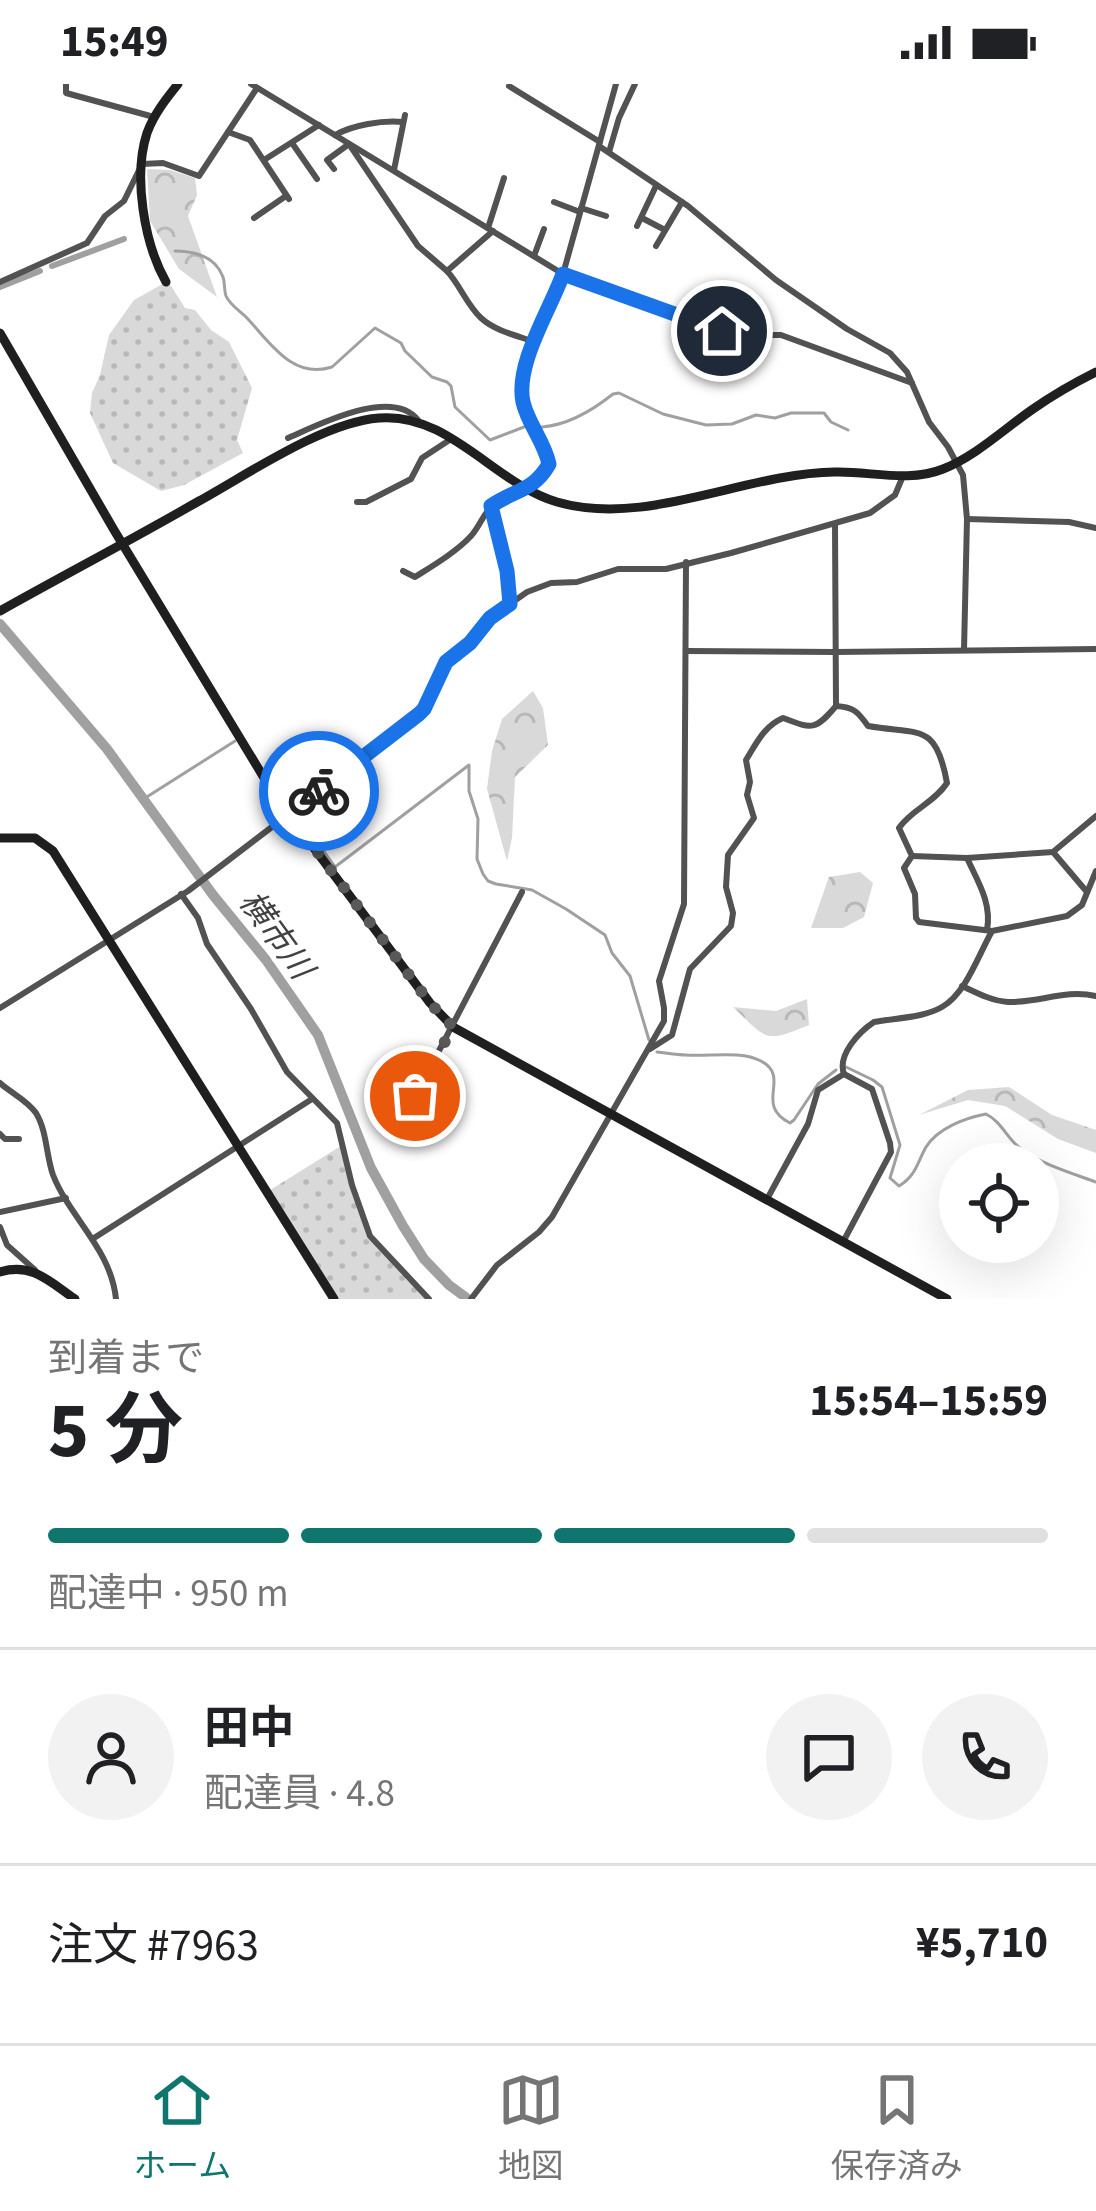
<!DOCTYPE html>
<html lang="ja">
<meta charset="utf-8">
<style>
:root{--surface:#fff;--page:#f2f2f2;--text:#202124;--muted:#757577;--line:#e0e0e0;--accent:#0f766e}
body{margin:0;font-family:"Source Sans 3","Noto Sans JP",sans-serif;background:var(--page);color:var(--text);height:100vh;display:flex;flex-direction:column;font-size:45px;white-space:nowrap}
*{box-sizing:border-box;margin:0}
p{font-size:39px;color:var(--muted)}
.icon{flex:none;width:66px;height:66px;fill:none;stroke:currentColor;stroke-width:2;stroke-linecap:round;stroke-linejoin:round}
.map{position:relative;height:1215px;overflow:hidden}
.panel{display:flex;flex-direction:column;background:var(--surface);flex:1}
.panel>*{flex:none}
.buttons{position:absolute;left:939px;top:1059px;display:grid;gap:24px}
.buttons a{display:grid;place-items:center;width:120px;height:120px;border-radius:50%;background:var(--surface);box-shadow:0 12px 48px #0002;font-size:60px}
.pin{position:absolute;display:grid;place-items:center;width:102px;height:102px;color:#fff;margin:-51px;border:6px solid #fff;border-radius:50%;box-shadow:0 3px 12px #0007}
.courier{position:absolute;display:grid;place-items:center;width:120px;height:120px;margin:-60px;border:9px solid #1a73e8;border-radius:50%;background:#fff;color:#222;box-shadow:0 3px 15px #0007}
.overview em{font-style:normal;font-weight:700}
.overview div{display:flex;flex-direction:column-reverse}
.overview{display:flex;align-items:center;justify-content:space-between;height:204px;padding:0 48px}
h1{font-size:78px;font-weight:700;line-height:90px}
.bar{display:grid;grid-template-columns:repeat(4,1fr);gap:18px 12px;align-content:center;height:144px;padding:0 48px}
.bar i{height:15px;border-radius:9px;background:var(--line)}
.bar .on{background:var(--accent)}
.bar p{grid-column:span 4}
.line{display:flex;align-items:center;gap:30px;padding:0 48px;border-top:3px solid var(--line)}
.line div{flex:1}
.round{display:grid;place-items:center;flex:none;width:126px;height:126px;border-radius:63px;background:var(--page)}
.status{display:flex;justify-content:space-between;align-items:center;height:84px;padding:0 60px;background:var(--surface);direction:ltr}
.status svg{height:33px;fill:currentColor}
.tabs{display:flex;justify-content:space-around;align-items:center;height:168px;border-top:3px solid var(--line);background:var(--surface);font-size:33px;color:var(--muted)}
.tabs a{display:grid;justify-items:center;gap:6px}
.tabs .on{color:var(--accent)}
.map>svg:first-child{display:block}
.forest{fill:url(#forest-crowns)}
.park{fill:url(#park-dots)}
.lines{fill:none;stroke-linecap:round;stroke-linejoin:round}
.stream{stroke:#a0a0a0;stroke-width:3}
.canal{stroke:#a0a0a0;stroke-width:6}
.river{stroke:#a0a0a0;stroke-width:10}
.street{stroke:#525252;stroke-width:6}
.secondary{stroke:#1f1f1f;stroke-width:9}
.done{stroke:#595959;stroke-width:12;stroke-dasharray:0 21.6}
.route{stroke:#1a73e8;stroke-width:15}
.labels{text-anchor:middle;stroke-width:9;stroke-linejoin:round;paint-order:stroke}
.water-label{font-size:33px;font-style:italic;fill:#414141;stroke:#fff}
</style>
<div class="status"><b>15:49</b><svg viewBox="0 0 49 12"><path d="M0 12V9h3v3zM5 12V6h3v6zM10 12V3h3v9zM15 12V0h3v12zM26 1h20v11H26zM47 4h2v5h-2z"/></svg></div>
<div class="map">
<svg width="1096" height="1215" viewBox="0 0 1096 1215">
<defs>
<pattern id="forest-crowns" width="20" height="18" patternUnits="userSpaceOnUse" patternTransform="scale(3)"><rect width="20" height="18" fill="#d9d9d9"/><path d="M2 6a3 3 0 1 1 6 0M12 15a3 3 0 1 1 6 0" fill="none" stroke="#b8b8b8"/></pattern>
<pattern id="park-dots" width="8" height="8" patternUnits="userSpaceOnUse" patternTransform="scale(3)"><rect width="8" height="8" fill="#d9d9d9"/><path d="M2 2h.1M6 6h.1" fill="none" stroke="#b8b8b8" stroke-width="1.8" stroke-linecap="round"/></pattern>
</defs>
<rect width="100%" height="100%" fill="#fff"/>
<!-- forest -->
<g class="forest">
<polygon points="147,85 170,86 195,94 197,111 188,132 217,213 179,185 150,137"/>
<polygon points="533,607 543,624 548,661 515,693 512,754 507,777 487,705 492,667 502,635"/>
<polygon points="860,788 873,799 864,833 843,844 811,844 829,793"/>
<path d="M807,915L809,941C764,960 767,955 733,923L776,927Z"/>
<polygon points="1009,1003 1052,1031 1096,1046 1096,1069 1058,1055 1005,1022 968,1016 919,1031 968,1006"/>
</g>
<!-- park -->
<g class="park">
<polygon points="168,197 185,224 195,226 211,246 229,258 252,304 237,356 243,369 184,401 161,407 113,379 90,329 92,309 100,291 109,251 134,216"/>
<polygon points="344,1060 352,1101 370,1152 429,1215 334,1215 267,1108"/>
</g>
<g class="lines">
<!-- stream -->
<g class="stream">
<path d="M175,167C195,167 215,172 223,193C225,199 224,206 226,212C230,221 240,227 246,233C269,257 292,296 332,283L375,244L401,259L405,267L432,293L447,298L451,302L455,323L490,356L524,343"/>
<path d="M542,343C568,341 593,326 613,310L619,309L663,330L706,341L732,340L756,331L775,334L791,329H824L831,338L848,346"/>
<polyline points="142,716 235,657"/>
<polyline points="297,731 335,783 469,681 469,707 478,735 477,775 483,790 488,797 496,800 532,806 566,825 605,851 612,869 630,892 649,956"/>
<path d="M657,968C667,969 676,971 686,971C709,973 740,966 761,977C792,994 753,1020 790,1039L794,1036L818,1000L836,986"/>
<path d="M846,983L873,996L882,1003L900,1061L890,1094L899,1102C916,1092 917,1079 926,1063C938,1044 965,1034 986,1030C1002,1038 1007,1055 1021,1065C1043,1081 1071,1089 1096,1098"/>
</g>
<!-- canal -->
<g class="canal">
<polyline points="52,182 124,155"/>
<polyline points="0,203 40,187"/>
</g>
<!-- river -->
<polyline class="river" points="0,540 107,665 213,811 266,876 318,951 371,1084 403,1142 424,1175 449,1201 468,1215"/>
<!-- street -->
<g class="street">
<polyline points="66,0 66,9 154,33"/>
<polyline points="251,0 563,190 722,247 748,251 781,251 912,299"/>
<polyline points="509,2 600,58"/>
<polyline points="228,48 250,56 289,115"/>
<path d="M335,51C353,41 382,36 403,38"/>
<polyline points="292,59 317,95"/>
<polyline points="599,62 688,122 776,196 847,245 890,269 907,288 929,338 948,363 963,391 967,435 964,566"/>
<polyline points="609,68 619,34 635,0"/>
<polyline points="264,76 319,41"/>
<polyline points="334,85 327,76 349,60 418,162 447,187"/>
<polyline points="394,86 405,31"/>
<polyline points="554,118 580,128"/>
<polyline points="581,124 606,132"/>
<polyline points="254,134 286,112"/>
<polyline points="642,134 665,146"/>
<polyline points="637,142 656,102"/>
<polyline points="488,144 504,94"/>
<path d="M493,147L447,187C460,201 467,221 481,234C495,247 518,252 535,258"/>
<polyline points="656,162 682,118"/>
<polyline points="534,172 544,145"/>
<polyline points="0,198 87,159 105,132 124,117 142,80 163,79 199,92 257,4"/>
<path d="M288,354C320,340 392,303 418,336"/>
<polyline points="357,418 366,418 411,395 422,374 451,355"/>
<polyline points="491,422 507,487 510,518"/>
<polyline points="967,435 1069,438 1096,444"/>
<path d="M403,487L415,493C434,481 456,468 471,452C480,442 484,428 494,420C514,402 532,410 549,380L539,350L525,325L522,296L563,190L616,0"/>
<polyline points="686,567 835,568 1096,565"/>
<path d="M836,622C854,623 858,628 868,642C920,651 936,638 947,699C934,719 911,726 899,744L912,772L904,784L915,810L916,834L919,838L992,847L1067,832L1082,821L1096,787"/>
<polyline points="1053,768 1087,808"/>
<polyline points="912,772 967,774 1053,768 1096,732"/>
<path d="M967,774C978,798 992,819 987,846"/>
<polyline points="181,810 198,834 207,860 251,925 287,988 337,1039 352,1101 370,1152 429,1215"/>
<path d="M962,902C977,909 992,917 1008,918C1039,919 1065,905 1096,912"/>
<polyline points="0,924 188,807 420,630 425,625 446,577 470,559 490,534 527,508 551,499 577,498 618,485 666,485 731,469 870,429 895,411 903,392"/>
<path d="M650,965L672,951L690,885L731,842L733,829L726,803L728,771L754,734L747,711L750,698L746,676C756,660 764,642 783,634C812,645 815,647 836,622L835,441"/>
<path d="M844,990C837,971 859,948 874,938C895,934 923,934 942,923C966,909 978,872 991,849"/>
<path d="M0,999C11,1009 27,1016 36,1029C47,1047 46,1071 53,1091C70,1134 111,1165 116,1215"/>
<polyline points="397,1047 522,808"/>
<polyline points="0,1050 5,1055 19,1055"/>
<polyline points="766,1117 808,1040 818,1006 844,990"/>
<polyline points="0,1128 66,1114"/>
<polyline points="0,1143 7,1161 35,1186"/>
<polyline points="94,1154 312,1015"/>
<polyline points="843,1158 891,1068 890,1059 872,1005 844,990"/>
<polyline points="471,1215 497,1181 539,1148 552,1133 664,937 664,924 659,897 684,820 686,478"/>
</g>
<!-- secondary -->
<g class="secondary">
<path d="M166,198C144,159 133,92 147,49C154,30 166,15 178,0"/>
<polyline points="0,249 114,446 275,712 430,919 453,943 947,1215"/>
<path d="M0,527C66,490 133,455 199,417C248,390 324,338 379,334C449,328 495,400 557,418C647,444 744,389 835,388C870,387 909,399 943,385C976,372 1004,345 1033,325C1053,311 1074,299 1096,288"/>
<polyline points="0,754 35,754 53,767 334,1215"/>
<path d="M0,1188C32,1178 50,1198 75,1215"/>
</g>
</g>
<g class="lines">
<!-- done -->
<polyline class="done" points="319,707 289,730 430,919 453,943 415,1012"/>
<!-- route -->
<path class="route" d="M319,707L419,630L424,625L446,578L470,559L490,534L510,520L507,487L491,422C514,406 534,407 549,380C544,357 528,340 523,318C515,280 550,226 563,190L722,247"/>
</g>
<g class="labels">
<!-- water labels -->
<g class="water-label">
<text transform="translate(277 850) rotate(54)" y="12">横市川</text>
</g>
</g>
</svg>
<div class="buttons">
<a><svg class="icon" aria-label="locate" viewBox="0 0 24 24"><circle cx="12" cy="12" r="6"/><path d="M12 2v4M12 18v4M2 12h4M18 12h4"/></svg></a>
</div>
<div class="pin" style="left:415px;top:1012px;background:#ea580c"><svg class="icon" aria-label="bag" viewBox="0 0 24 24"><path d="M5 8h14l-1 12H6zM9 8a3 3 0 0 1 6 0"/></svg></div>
<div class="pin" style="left:722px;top:247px;background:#1f2937"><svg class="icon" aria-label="home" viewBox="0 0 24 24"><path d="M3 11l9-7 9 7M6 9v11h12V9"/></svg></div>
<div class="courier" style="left:319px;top:707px"><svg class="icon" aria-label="bike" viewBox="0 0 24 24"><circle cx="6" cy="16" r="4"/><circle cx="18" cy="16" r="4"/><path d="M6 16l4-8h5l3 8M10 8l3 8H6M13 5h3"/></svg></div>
</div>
<section class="panel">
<div class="overview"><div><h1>5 分</h1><p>到着まで</p></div><em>15:54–15:59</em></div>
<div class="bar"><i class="on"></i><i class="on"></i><i class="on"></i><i></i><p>配達中 · 950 m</p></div>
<div class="line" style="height:216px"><a class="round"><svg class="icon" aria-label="person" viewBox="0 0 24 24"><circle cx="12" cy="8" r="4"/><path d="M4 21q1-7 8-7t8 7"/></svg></a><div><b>田中</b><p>配達員 · 4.8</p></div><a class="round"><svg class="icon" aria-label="chat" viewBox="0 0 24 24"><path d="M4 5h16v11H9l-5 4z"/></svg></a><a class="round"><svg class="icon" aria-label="phone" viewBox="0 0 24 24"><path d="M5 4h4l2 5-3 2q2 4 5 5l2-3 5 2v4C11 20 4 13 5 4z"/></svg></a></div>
<div class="line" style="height:156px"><div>注文 #7963</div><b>¥5,710</b></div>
</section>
<nav class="tabs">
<a class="on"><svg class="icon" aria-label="home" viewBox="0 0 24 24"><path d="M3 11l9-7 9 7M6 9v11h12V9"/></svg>ホーム</a>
<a><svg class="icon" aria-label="map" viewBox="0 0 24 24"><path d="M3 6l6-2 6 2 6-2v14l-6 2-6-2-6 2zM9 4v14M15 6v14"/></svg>地図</a>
<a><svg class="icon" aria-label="saved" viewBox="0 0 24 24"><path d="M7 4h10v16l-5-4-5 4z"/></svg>保存済み</a>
</nav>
